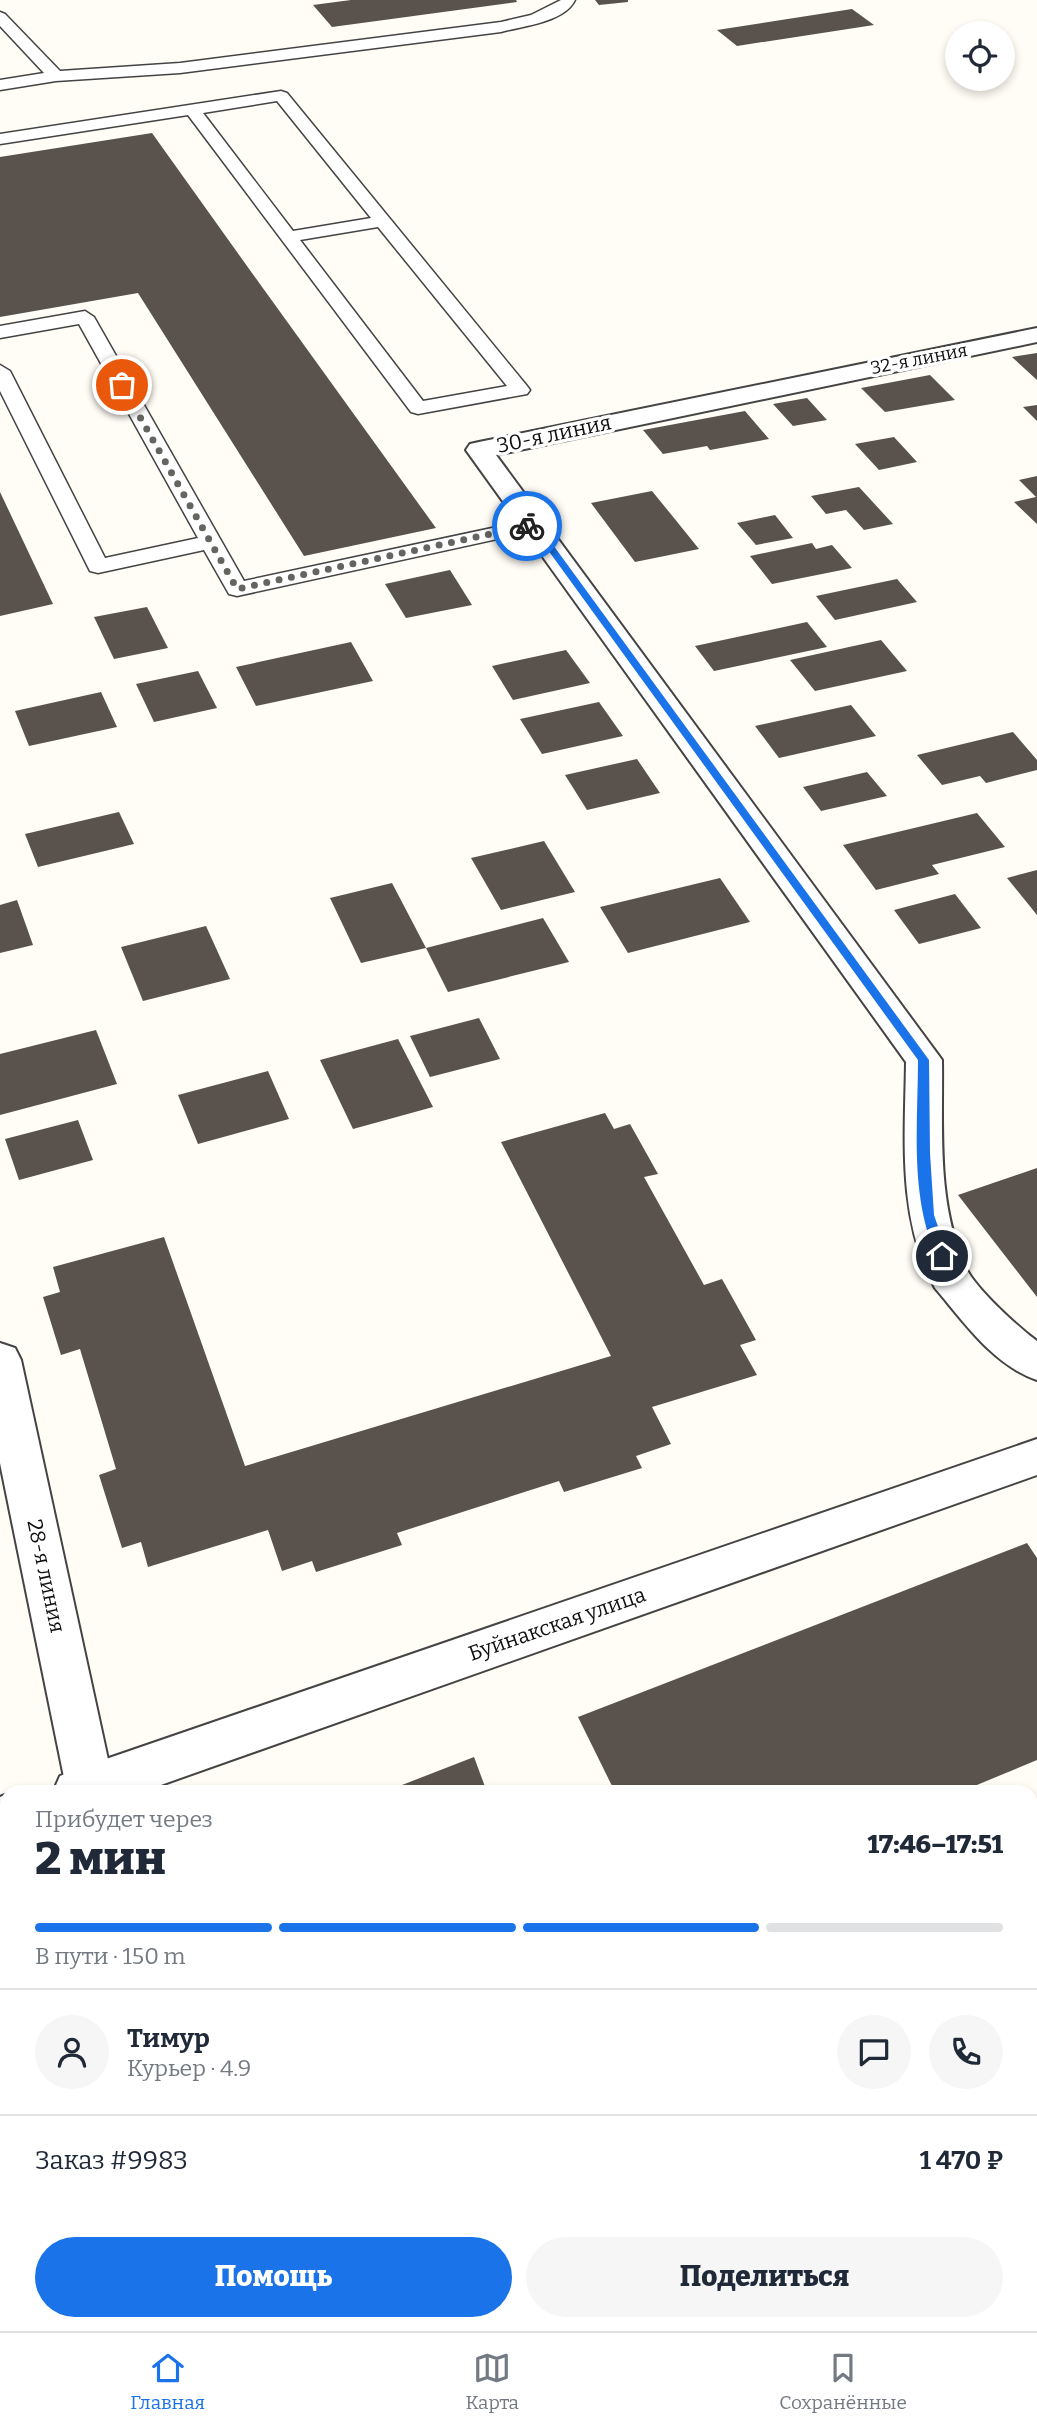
<!DOCTYPE html>
<html lang="ru">
<meta charset="utf-8">
<style>
:root{--surface:#fff;--page:#f6f6f7;--text:#1f2937;--muted:#747a83;--line:#e0e1e3;--accent:#1a73e8}
body{margin:0;font-family:Bitter,serif;background:var(--page);color:var(--text);height:100vh;display:flex;flex-direction:column;font-size:26px;white-space:nowrap}
*{box-sizing:border-box;margin:0}
p{font-size:23px;color:var(--muted)}
.icon{flex:none;width:38px;height:38px;fill:none;stroke:currentColor;stroke-width:2;stroke-linecap:round;stroke-linejoin:round}
.map{position:relative;flex:1;overflow:hidden}
.drawer{position:absolute;left:0px;top:1785px;width:1038px;height:546px;display:flex;flex-direction:column;background:var(--surface);border-radius:21px 21px 0 0;box-shadow:0 4px 10px #0003}
.drawer>*{flex:none}
.fabs{position:absolute;left:945px;top:21px;display:grid;gap:14px}
.fabs a{display:grid;place-items:center;width:70px;height:70px;border-radius:50%;background:var(--surface);box-shadow:0 4px 10px #0003;font-size:35px}
.pin{position:absolute;display:grid;place-items:center;width:60px;height:60px;color:#fff;margin:-30px;border:4px solid #fff;border-radius:50%;box-shadow:0 2px 7px #0007}
.courier{position:absolute;display:grid;place-items:center;width:70px;height:70px;margin:-35px;border:5px solid #1a73e8;border-radius:50%;background:#fff;color:#222;box-shadow:0 2px 9px #0007}
.headline em{font-style:normal;font-weight:800}
.headline div{display:flex;flex-direction:column-reverse}
.headline{display:flex;align-items:center;justify-content:space-between;height:119px;padding:0 35px}
h1{font-size:46px;font-weight:800;line-height:52px}
.bar{display:grid;grid-template-columns:repeat(4,1fr);gap:10px 7px;align-content:center;height:84px;padding:0 35px}
.bar i{height:9px;border-radius:5px;background:var(--line)}
.bar .current{background:var(--accent)}
.bar p{grid-column:span 4}
.line{display:flex;align-items:center;gap:18px;padding:0 35px;border-top:2px solid var(--line)}
.line div{flex:1}
.round{display:grid;place-items:center;flex:none;width:74px;height:74px;border-radius:37px;background:var(--page)}
.action{display:flex;gap:14px;margin-top:auto;padding:14px 35px}
.action a{flex:1;height:80px;border-radius:42px;background:var(--accent);color:#fff;font-size:28px;font-weight:800;line-height:80px;text-align:center}
.action a+a{background:var(--page);color:var(--text)}
.tab-bar{display:flex;justify-content:space-around;align-items:center;height:98px;border-top:2px solid var(--line);background:var(--surface);font-size:19px;color:var(--muted)}
.tab-bar a{display:grid;justify-items:center;gap:4px}
.tab-bar .current{color:var(--accent)}
.map>svg:first-child{display:block}
.building{fill:#5a524d}
.lines{fill:none;stroke-linecap:round;stroke-linejoin:round}
.service-casing{stroke:#444;stroke-width:3}
.minor-casing{stroke:#444;stroke-width:4}
.tertiary-casing{stroke:#444;stroke-width:4}
.service{fill:#fff;fill-rule:evenodd}
.minor{fill:#fff;fill-rule:evenodd}
.tertiary{fill:#fff;fill-rule:evenodd}
.tram{stroke:#c4262e;stroke-width:2.5}
.route{fill:#1a73e8}
.done{stroke:#646461;stroke-width:7;stroke-dasharray:0 12.6}
.labels{text-anchor:middle;stroke-width:7;stroke-linejoin:round;paint-order:stroke}
.far-street-label{font-size:18px;fill:#111;stroke:#fff}
.street-label{font-size:21px;fill:#111;stroke:#fff}
</style>
<div class="map">
<svg width="1037" height="2331" viewBox="0 0 1037 2331">
<rect width="100%" height="100%" fill="#fffdf5"/>
<!-- building -->
<g class="building">
<polygon points="351,0 516,0 517,2 332,27 313,5"/>
<polygon points="595,0 628,0 628,2 599,5"/>
<polygon points="852,9 874,25 737,46 717,30"/>
<polygon points="152,133 252,273 436,528 304,556 138,293 0,317 0,157"/>
<polygon points="1037,353 1037,380 1012,357"/>
<polygon points="930,375 955,400 885,412 861,388"/>
<polygon points="807,398 827,420 793,426 773,404"/>
<polygon points="1037,405 1037,421 1023,407"/>
<polygon points="745,411 769,439 710,450 707,446 663,454 643,430"/>
<polygon points="894,437 917,462 879,470 855,444"/>
<polygon points="1037,476 1037,524 1014,502 1036,497 1019,480"/>
<polygon points="859,487 893,524 864,530 846,510 826,514 811,496"/>
<polygon points="652,491 674,518 699,549 635,562 591,503"/>
<polygon points="0,492 53,604 0,616"/>
<polygon points="775,515 793,538 756,545 737,523"/>
<polygon points="812,543 816,549 832,545 852,568 772,584 750,556"/>
<polygon points="450,570 472,605 406,618 385,584"/>
<polygon points="897,579 917,602 835,620 816,596"/>
<polygon points="147,607 168,648 114,659 94,617"/>
<polygon points="807,622 827,647 714,671 695,646"/>
<polygon points="881,640 907,671 815,691 790,660"/>
<polygon points="351,642 373,681 256,706 236,667"/>
<polygon points="566,650 590,683 513,700 492,666"/>
<polygon points="198,671 217,708 154,722 136,684"/>
<polygon points="101,692 117,727 29,746 15,711"/>
<polygon points="599,702 623,736 542,754 520,719"/>
<polygon points="851,705 876,736 779,758 755,726"/>
<polygon points="1013,732 1037,760 1037,770 986,783 980,776 942,785 917,755"/>
<polygon points="637,759 660,793 587,810 565,775"/>
<polygon points="867,772 887,796 821,811 803,787"/>
<polygon points="119,812 134,844 38,867 25,834"/>
<polygon points="977,813 1005,847 932,865 939,874 876,890 843,845"/>
<polygon points="544,841 575,892 501,910 471,858"/>
<polygon points="1037,870 1037,915 1007,878"/>
<polygon points="720,878 750,922 628,953 600,907"/>
<polygon points="392,883 426,948 361,963 330,898"/>
<polygon points="955,894 981,928 919,944 894,910"/>
<polygon points="17,900 33,945 0,953 0,905"/>
<polygon points="543,918 569,962 448,992 426,948"/>
<polygon points="206,926 230,979 143,1001 121,947"/>
<polygon points="479,1018 500,1059 430,1077 410,1036"/>
<polygon points="96,1030 117,1084 0,1115 0,1054"/>
<polygon points="398,1039 433,1107 353,1129 320,1060"/>
<polygon points="268,1071 289,1119 198,1144 178,1095"/>
<polygon points="605,1113 614,1129 630,1124 658,1174 644,1177 704,1285 722,1279 756,1340 740,1345 757,1375 652,1407 671,1444 636,1456 642,1468 564,1492 559,1481 397,1533 402,1545 316,1572 312,1561 282,1571 268,1530 148,1567 141,1542 122,1548 99,1475 116,1469 80,1349 61,1355 43,1297 60,1292 53,1267 164,1237 245,1466 611,1356 501,1142"/>
<polygon points="78,1120 93,1160 19,1180 5,1139"/>
<polygon points="1037,1168 1037,1297 958,1195"/>
<polygon points="1027,1543 1037,1558 1037,1760 960,1792 615,1792 578,1717"/>
<polygon points="474,1757 487,1792 384,1792"/>
<polygon points="7,1921 7,2324 96,2324 80,2331 0,2331 0,1924"/>
<polygon points="1037,1976 1037,2331 386,2331 384,2324 1031,2324 1031,1978"/>
</g>
<g class="lines">
<!-- service casing -->
<g class="service-casing">
<g id="service">
<path d="M561,0H575C565,22 523,26 501,32L180,73L56,81L0,90V80L44,73L0,26V12L5,14L60,71L180,63L501,22L531,15Z"/>
<path d="M281,91L287,93L527,386L530,390L527,394L418,414L411,412L188,115L0,144V134ZM277,101L371,218L293,231L203,113ZM378,227L507,386L423,401L300,240Z"/>
<polygon points="85,311 94,317 244,581 534,519 542,520 545,525 542,530 534,531 237,596 229,594 204,550 98,573 90,571 0,391 0,365 10,371 105,558 198,538 79,324 0,338 0,326"/>
</g>
</g>
<!-- minor casing -->
<g class="minor-casing">
<g id="minor">
<path d="M1037,328V342L496,455L942,1060C943,1129 936,1203 966,1268C976,1289 1018,1327 1037,1341V1380C993,1365 964,1322 935,1288C897,1219 905,1138 906,1062L466,450L470,444L479,442Z"/>
<polygon points="0,1343 15,1348 21,1360 114,1787 112,1792 68,1792 66,1787 0,1463"/>
</g>
</g>
<!-- tertiary casing -->
<g class="tertiary-casing">
<g id="tertiary">
<polygon points="1037,1439 1037,1475 141,1792 53,1792 60,1776 77,1769"/>
<polygon points="7,1794 7,1840 0,1843 0,1797"/>
<polygon points="203,2324 261,2324 263,2331 205,2331"/>
</g>
</g>
<!-- service -->
<use href="#service" class="service"/>
<!-- minor -->
<use href="#minor" class="minor"/>
<!-- tertiary -->
<use href="#tertiary" class="tertiary"/>
<!-- tram -->
<g class="tram">
<polyline points="0,1844 7,1845"/>
<polyline points="270,2324 271,2331"/>
</g>
</g>
<!-- route -->
<path class="route" d="M537,523L929,1060L930,1153L934,1215L948,1256L946,1259H938C909,1199 918,1125 918,1060L532,528L523,526Z"/>
<g class="lines">
<!-- done -->
<polyline class="done" points="122,385 237,589 527,526"/>
</g>
<g class="labels">
<!-- far-street labels -->
<g class="far-street-label">
<text transform="translate(919 359) rotate(-11)" y="6">32-я линия</text>
</g>
<!-- street labels -->
<g class="street-label">
<text transform="translate(554 434) rotate(-12)" y="7">30-я линия</text>
<text transform="translate(46 1576) rotate(78)" y="7">28-я линия</text>
<text transform="translate(557 1624) rotate(-19)" y="7">Буйнакская улица</text>
</g>
</g>
</svg>
<div class="fabs">
<a><svg class="icon" aria-label="locate" viewBox="0 0 24 24"><circle cx="12" cy="12" r="6"/><path d="M12 2v4M12 18v4M2 12h4M18 12h4"/></svg></a>
</div>
<div class="pin" style="left:122px;top:385px;background:#ea580c"><svg class="icon" aria-label="bag" viewBox="0 0 24 24"><path d="M5 8h14l-1 12H6zM9 8a3 3 0 0 1 6 0"/></svg></div>
<div class="pin" style="left:942px;top:1256px;background:#1f2937"><svg class="icon" aria-label="home" viewBox="0 0 24 24"><path d="M3 11l9-7 9 7M6 9v11h12V9"/></svg></div>
<div class="courier" style="left:527px;top:526px"><svg class="icon" aria-label="bike" viewBox="0 0 24 24"><circle cx="6" cy="16" r="4"/><circle cx="18" cy="16" r="4"/><path d="M6 16l4-8h5l3 8M10 8l3 8H6M13 5h3"/></svg></div>
<section class="drawer">
<div class="headline"><div><h1>2 мин</h1><p>Прибудет через</p></div><em>17:46–17:51</em></div>
<div class="bar"><i class="current"></i><i class="current"></i><i class="current"></i><i></i><p>В пути · 150 m</p></div>
<div class="line" style="height:126px"><a class="round"><svg class="icon" aria-label="person" viewBox="0 0 24 24"><circle cx="12" cy="8" r="4"/><path d="M4 21q1-7 8-7t8 7"/></svg></a><div><b>Тимур</b><p>Курьер · 4.9</p></div><a class="round"><svg class="icon" aria-label="chat" viewBox="0 0 24 24"><path d="M4 5h16v11H9l-5 4z"/></svg></a><a class="round"><svg class="icon" aria-label="phone" viewBox="0 0 24 24"><path d="M5 4h4l2 5-3 2q2 4 5 5l2-3 5 2v4C11 20 4 13 5 4z"/></svg></a></div>
<div class="line" style="height:91px"><div>Заказ #9983</div><b>1 470 ₽</b></div>
<div class="action"><a>Помощь</a><a>Поделиться</a></div>
</section>
</div>
<nav class="tab-bar">
<a class="current"><svg class="icon" aria-label="home" viewBox="0 0 24 24"><path d="M3 11l9-7 9 7M6 9v11h12V9"/></svg>Главная</a>
<a><svg class="icon" aria-label="map" viewBox="0 0 24 24"><path d="M3 6l6-2 6 2 6-2v14l-6 2-6-2-6 2zM9 4v14M15 6v14"/></svg>Карта</a>
<a><svg class="icon" aria-label="saved" viewBox="0 0 24 24"><path d="M7 4h10v16l-5-4-5 4z"/></svg>Сохранённые</a>
</nav>
